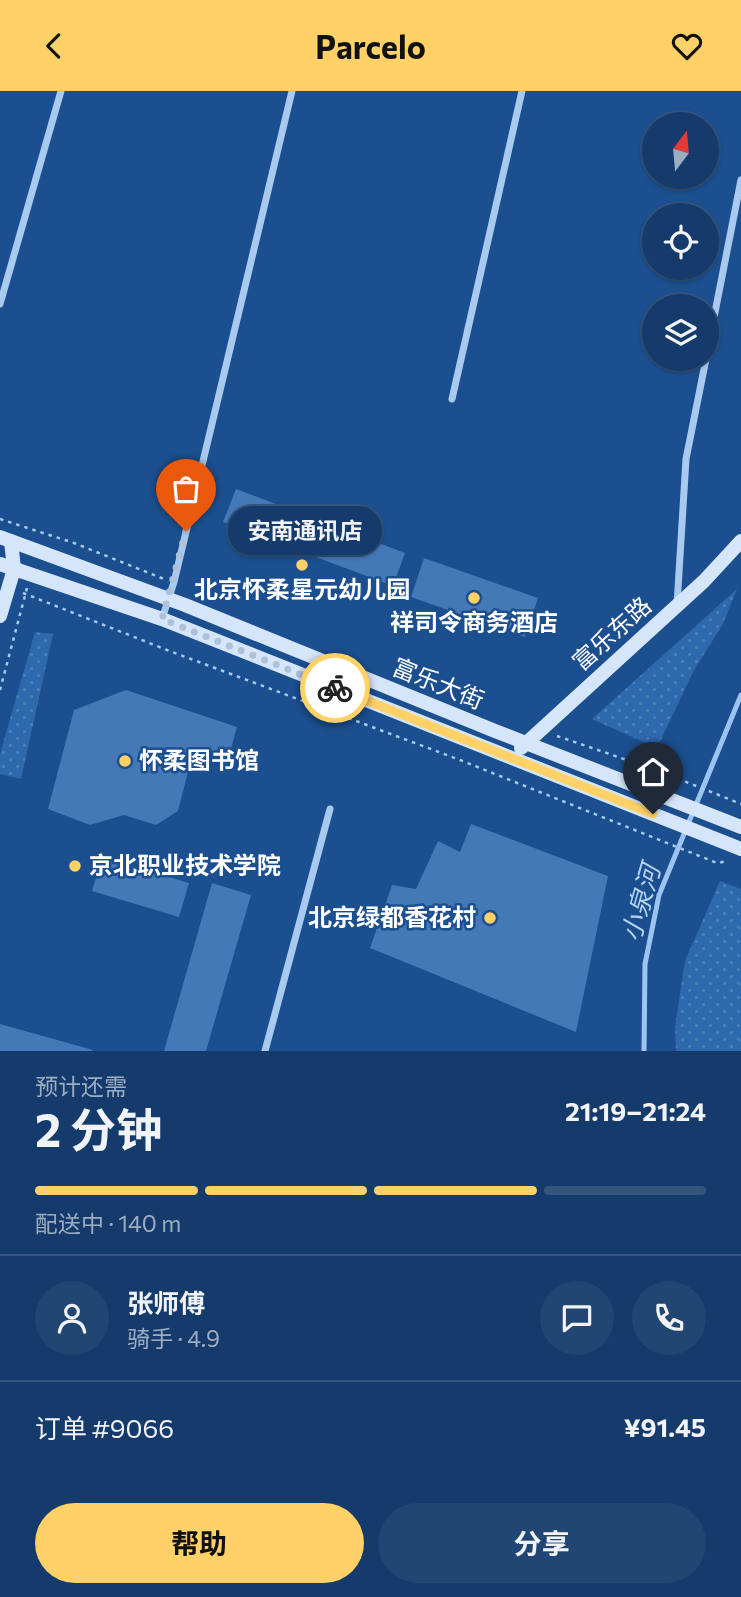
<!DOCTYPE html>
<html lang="zh">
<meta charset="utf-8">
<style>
:root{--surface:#143b6b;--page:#214673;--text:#f1f3f6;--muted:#9dadc1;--line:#33557e;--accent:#ffd166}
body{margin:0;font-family:Commissioner,"Noto Sans SC",sans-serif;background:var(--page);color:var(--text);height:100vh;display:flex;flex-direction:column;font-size:26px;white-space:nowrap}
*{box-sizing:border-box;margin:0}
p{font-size:23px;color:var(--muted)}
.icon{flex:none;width:38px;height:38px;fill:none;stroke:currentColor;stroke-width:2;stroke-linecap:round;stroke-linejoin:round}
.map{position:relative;height:960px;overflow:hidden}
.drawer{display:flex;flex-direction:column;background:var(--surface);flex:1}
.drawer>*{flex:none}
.needle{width:46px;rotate:16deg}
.controls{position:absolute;left:642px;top:21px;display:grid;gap:14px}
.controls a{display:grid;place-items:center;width:77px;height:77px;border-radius:50%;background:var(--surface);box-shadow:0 2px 5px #0004,0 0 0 2px var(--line);font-size:35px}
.pin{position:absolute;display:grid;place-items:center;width:60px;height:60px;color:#fff;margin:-72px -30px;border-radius:50% 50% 50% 0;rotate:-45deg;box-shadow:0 0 7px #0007}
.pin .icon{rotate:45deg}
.courier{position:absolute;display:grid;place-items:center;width:70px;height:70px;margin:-35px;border:5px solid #ffd166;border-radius:50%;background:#fff;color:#222;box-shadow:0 2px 9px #0007}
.bubble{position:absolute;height:49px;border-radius:24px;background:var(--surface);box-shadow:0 2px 5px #0004,0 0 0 2px var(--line);font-size:23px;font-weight:700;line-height:49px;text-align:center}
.overview em{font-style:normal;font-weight:700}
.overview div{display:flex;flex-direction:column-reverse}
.overview{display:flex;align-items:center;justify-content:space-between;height:119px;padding:0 35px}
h1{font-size:46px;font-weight:700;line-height:52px}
.bar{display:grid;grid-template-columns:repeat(4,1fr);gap:10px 7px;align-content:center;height:84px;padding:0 35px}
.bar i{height:9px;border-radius:5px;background:var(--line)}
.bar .active{background:var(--accent)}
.bar p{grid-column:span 4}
.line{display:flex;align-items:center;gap:18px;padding:0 35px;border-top:2px solid var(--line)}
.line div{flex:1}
.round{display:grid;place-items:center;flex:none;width:74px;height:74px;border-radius:37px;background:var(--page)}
.primary-button{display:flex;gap:14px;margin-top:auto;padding:14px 35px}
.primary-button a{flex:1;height:80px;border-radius:42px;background:var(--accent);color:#111;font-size:28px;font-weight:700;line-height:80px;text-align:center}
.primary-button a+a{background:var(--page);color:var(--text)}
header{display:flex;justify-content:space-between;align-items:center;height:91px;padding:0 35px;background:var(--accent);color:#111;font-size:32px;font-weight:700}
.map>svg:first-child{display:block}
.park{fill:url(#park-dots)}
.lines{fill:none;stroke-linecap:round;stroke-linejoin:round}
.stream{stroke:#9cc4f0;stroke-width:5}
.building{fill:#4478b7}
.path{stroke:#a9c9ee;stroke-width:2.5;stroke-dasharray:3.5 5;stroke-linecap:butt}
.street{stroke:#a9c9ee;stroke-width:7}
.secondary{stroke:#d6e6fa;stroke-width:14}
.done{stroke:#afc1d8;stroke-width:7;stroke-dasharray:0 12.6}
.route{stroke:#ffd166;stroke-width:9}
.poi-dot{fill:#ffd166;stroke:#1b4f8f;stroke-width:2.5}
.labels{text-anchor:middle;stroke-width:5;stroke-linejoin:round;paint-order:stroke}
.poi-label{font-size:24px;font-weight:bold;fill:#fff;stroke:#1b4f8f}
.street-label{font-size:24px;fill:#fff;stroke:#1b4f8f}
.water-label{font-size:26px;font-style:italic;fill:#b5d3f5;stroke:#1b4f8f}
</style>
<header><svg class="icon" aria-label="back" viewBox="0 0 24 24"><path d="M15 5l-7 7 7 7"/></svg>Parcelo<svg class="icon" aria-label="heart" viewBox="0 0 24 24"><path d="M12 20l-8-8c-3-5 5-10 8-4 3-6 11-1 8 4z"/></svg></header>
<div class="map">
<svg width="741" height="960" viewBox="0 0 741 960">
<defs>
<pattern id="park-dots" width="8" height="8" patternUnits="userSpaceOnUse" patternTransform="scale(1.75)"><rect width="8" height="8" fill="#2e69ad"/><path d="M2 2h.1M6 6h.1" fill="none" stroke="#4d80b9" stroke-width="1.8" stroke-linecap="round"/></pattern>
</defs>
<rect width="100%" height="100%" fill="#1b4f8f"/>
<!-- park -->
<g class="park">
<polygon points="737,498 723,533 694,579 657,657 592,628"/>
<polygon points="35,541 53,543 21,688 0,683 0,663"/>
<polygon points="720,790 741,798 741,960 676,960 675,936 685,870"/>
</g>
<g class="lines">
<!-- stream -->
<polyline class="stream" points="644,960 645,873 659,804 741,604"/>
</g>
<!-- building -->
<g class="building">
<polygon points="236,398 405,462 393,495 223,431"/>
<polygon points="424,467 538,507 525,546 411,506"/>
<polygon points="126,599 237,636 226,675 192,665 178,720 156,734 124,724 90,734 48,718 74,619"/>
<polygon points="471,733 608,785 576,941 370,857 392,794 416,798 438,750 460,761"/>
<polygon points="102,766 189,792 179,826 92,800"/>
<polygon points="212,792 251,804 206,960 164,960"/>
<polygon points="0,933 93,959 92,960 0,960"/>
</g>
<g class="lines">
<!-- path -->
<g class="path">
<polyline points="0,428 74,452 164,488"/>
<polyline points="23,502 167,559 460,669 717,772 728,770"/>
<polyline points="0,599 27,497"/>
<polyline points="557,645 659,680 741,713"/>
</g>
<!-- street -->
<g class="street">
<polyline points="0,213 61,0"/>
<polyline points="707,262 741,89"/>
<polyline points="452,308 522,0"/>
<polyline points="677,514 686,368 706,268"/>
<polyline points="162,528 174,491 292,0"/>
<polyline points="265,960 330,718"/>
</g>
<!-- secondary -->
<g class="secondary">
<polyline points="0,446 185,514 495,640 741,736"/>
<polyline points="0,473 162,528 741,758"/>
<polyline points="0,525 14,478 11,450"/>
<polyline points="521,657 704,490 741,450"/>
</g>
</g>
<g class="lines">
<!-- done -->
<polyline class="done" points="186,440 162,528 335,597"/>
<!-- route -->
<polyline class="route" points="335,597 653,723"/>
</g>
<!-- markers -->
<g class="poi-dot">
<circle cx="302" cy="474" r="7"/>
<circle cx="474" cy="507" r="7"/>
<circle cx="125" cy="670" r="7"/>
<circle cx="75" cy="775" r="7"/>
<circle cx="490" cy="827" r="7"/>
</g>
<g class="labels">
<!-- poi labels -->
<g class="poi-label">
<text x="302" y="507">北京怀柔星元幼儿园</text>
<text x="474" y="540">祥司令商务酒店</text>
<text x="139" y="678" text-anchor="start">怀柔图书馆</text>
<text x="89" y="783" text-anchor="start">京北职业技术学院</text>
<text x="476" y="835" text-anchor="end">北京绿都香花村</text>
</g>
<!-- street labels -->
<g class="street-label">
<text transform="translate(612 543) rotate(-42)" y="8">富乐东路</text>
<text transform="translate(438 593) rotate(22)" y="8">富乐大街</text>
</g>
<!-- water labels -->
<g class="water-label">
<text transform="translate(641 812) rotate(-74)" y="9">小泉河</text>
</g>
</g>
</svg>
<div class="controls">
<a><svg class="needle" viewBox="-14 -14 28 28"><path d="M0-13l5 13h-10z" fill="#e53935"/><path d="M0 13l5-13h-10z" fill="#9dadc1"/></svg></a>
<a><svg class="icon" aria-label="locate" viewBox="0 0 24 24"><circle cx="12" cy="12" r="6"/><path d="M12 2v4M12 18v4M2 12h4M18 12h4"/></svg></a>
<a><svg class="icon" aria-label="layers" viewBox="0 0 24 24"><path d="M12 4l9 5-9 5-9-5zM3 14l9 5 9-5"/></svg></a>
</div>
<div class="pin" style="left:186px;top:440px;background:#ea580c"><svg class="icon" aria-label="bag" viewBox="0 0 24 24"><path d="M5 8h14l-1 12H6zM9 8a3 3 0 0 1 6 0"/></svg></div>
<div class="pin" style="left:653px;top:723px;background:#1f2937"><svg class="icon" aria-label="home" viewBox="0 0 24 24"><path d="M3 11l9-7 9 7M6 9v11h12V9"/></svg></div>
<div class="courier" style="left:335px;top:597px"><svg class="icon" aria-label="bike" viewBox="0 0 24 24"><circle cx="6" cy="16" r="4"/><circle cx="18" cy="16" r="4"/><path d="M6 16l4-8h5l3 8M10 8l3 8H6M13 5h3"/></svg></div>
<div class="bubble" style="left:228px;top:415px;width:154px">安南通讯店</div>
</div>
<section class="drawer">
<div class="overview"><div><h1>2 分钟</h1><p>预计还需</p></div><em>21:19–21:24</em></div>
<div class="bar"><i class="active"></i><i class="active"></i><i class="active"></i><i></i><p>配送中 · 140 m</p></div>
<div class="line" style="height:126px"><a class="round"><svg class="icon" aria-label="person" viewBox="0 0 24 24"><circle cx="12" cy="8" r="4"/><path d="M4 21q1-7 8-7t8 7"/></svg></a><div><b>张师傅</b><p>骑手 · 4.9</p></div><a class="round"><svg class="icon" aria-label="chat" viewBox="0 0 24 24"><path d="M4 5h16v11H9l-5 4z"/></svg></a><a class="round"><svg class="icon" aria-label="phone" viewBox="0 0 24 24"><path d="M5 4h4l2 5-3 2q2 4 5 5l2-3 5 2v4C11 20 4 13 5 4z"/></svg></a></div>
<div class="line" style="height:91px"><div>订单 #9066</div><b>¥91.45</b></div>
<div class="primary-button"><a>帮助</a><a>分享</a></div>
</section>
